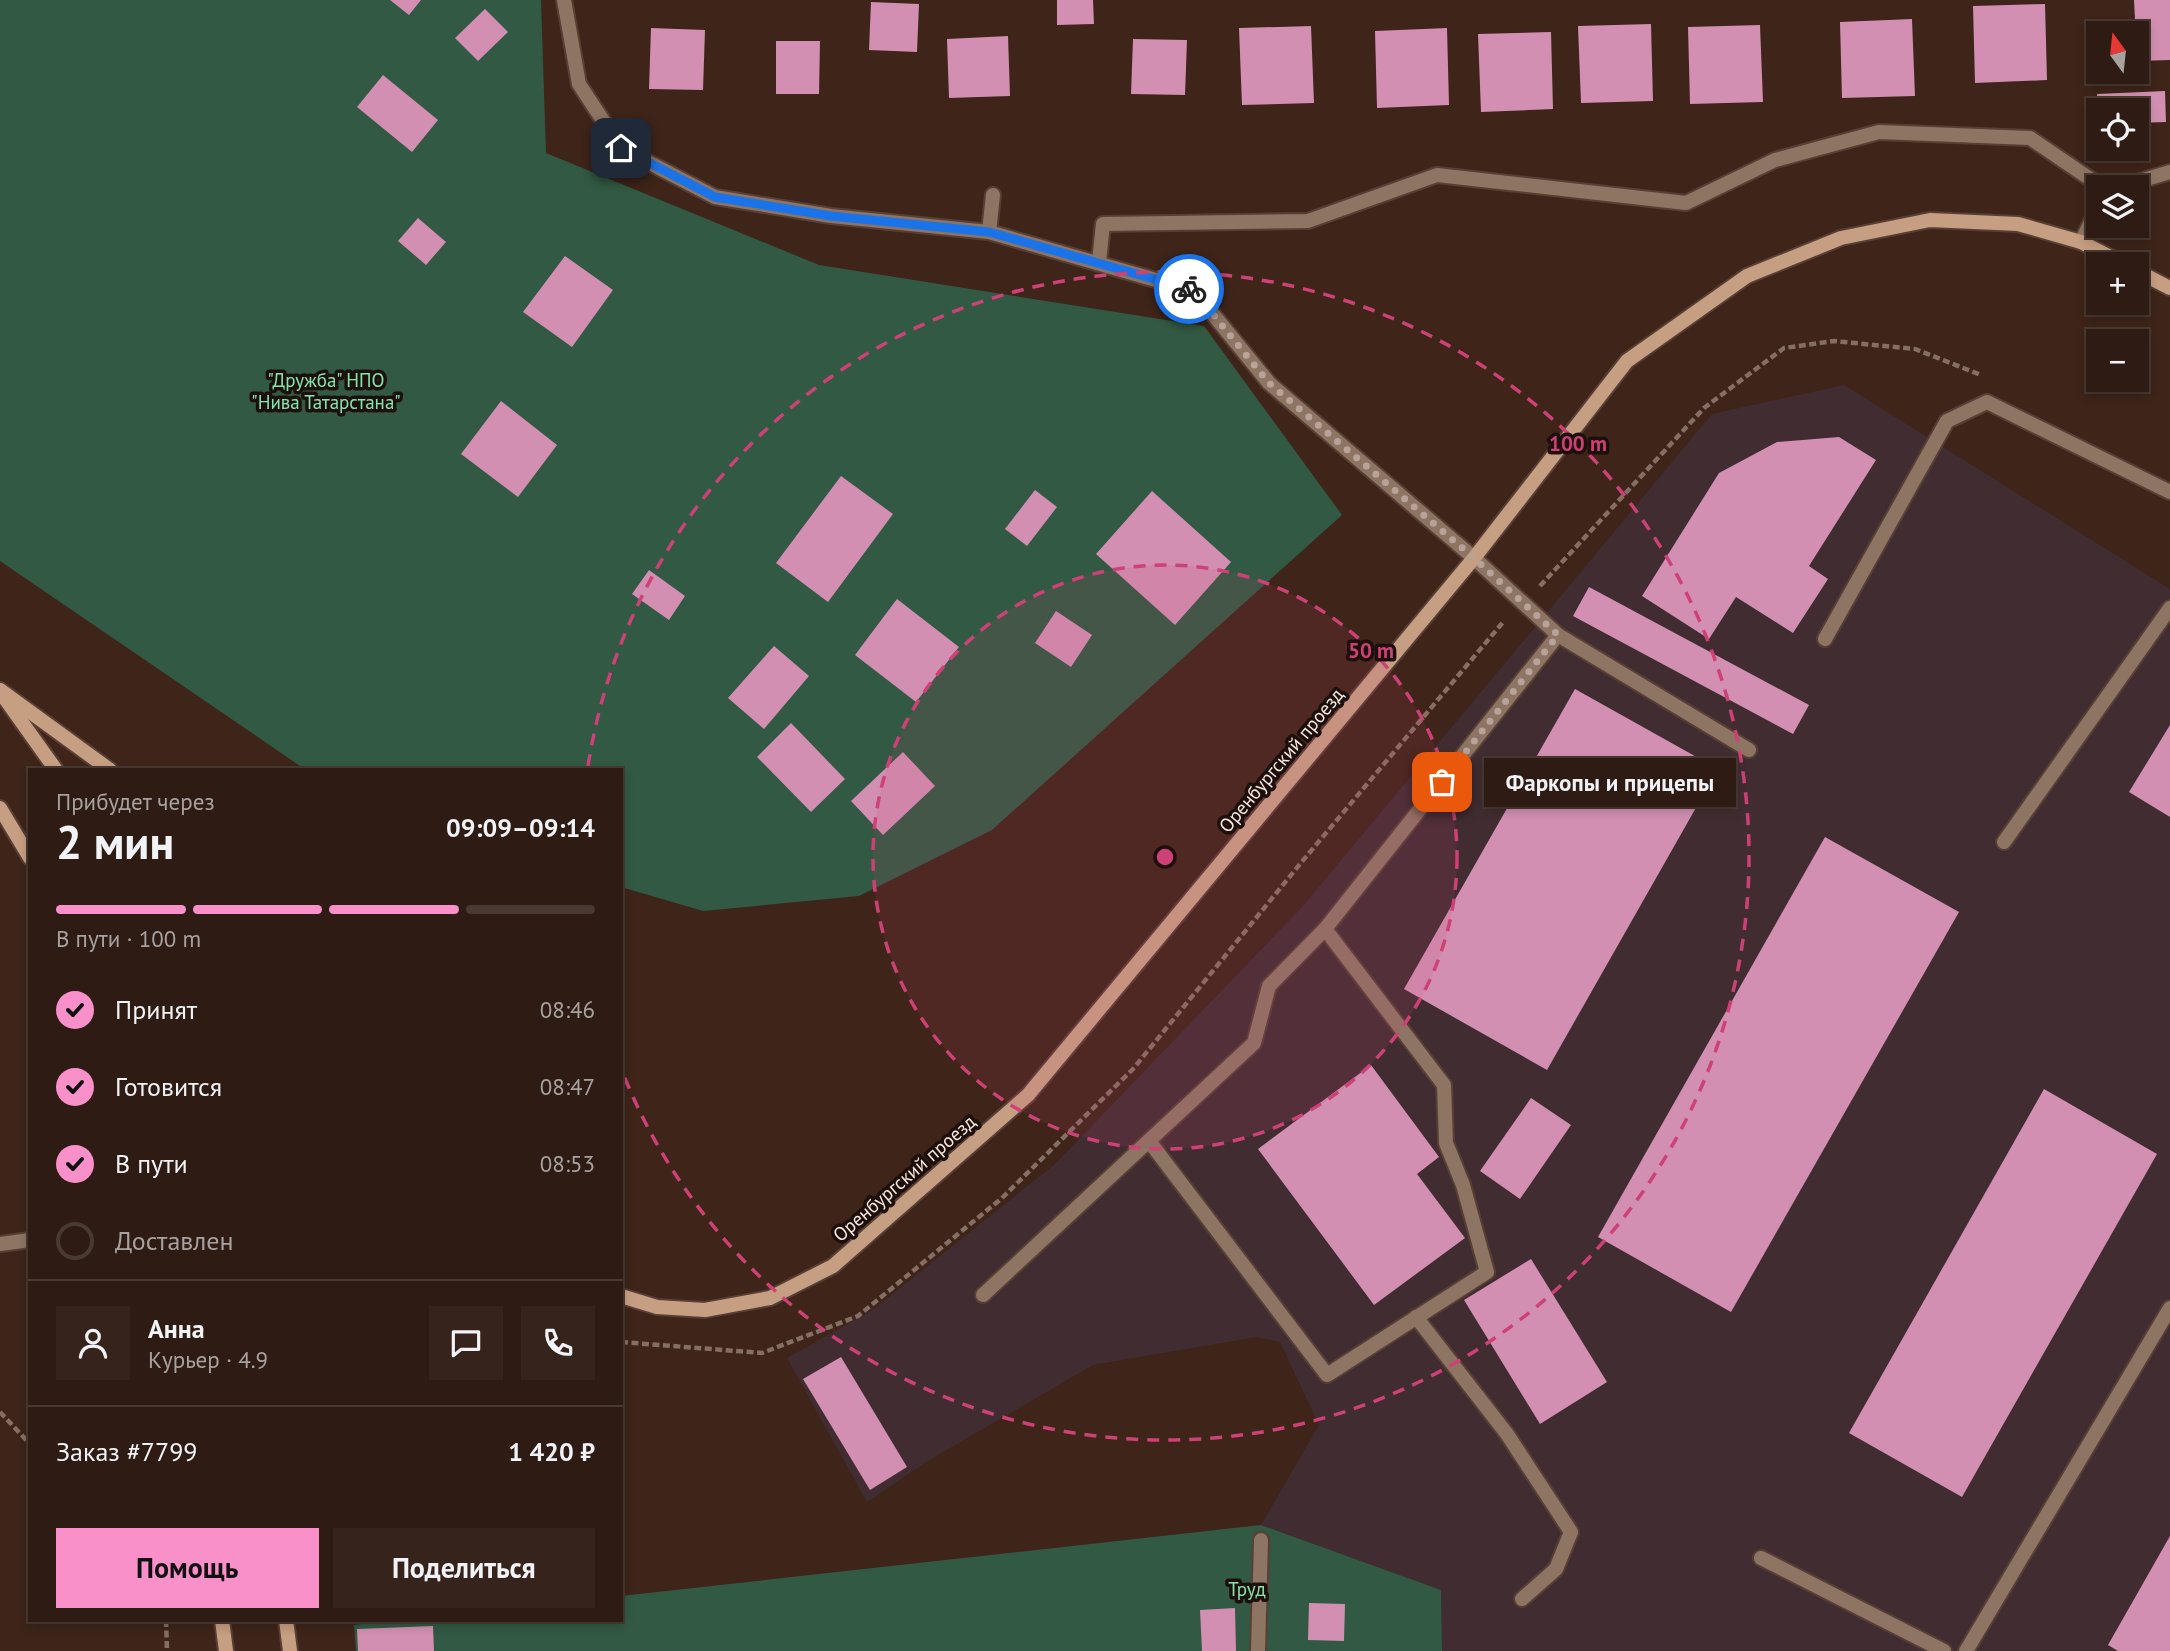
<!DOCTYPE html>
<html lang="ru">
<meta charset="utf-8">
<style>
:root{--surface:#2e1b13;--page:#36241c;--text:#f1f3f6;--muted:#a7a1a0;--line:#493933;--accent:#f990ca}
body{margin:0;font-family:"PT Sans",sans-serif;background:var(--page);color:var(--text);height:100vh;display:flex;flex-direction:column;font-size:26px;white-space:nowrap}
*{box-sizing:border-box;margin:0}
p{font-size:23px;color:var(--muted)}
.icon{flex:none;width:38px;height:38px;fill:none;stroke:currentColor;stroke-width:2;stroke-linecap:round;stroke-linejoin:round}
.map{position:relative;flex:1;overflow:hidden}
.details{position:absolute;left:28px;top:768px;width:595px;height:854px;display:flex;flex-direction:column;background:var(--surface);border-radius:0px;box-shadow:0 4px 10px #0003,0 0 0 2px var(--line)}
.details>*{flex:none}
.needle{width:46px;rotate:345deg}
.buttons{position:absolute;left:2086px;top:21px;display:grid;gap:14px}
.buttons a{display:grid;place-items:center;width:63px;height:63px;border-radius:0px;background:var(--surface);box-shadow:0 4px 10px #0003,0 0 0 2px var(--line);font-size:35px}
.pin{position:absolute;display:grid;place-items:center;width:60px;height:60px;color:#fff;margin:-30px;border-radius:14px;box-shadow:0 4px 10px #0006}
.courier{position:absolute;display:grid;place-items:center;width:70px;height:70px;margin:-35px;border:5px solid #1a73e8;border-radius:50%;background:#fff;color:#222;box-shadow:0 2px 9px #0007}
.bubble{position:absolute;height:49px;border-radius:0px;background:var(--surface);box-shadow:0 4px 10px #0003,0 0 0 2px var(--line);font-size:23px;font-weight:700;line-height:49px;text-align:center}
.summary em{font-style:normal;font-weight:700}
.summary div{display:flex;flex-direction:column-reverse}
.summary{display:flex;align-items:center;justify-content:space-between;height:119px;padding:0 28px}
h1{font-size:46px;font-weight:700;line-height:52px}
.bar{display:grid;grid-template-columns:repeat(4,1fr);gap:10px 7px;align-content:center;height:84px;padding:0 28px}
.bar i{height:9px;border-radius:5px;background:var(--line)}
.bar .on{background:var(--accent)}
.bar p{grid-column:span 4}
.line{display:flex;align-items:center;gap:18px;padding:0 28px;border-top:2px solid var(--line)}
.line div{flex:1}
.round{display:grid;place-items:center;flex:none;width:74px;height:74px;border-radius:0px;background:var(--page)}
ol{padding:0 28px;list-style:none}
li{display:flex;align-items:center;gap:21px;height:77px}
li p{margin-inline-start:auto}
li .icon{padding:7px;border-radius:50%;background:var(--accent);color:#111;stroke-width:4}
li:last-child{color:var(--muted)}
li i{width:38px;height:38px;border:4px solid var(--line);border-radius:50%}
.action{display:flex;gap:14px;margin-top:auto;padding:14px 28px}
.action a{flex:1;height:80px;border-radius:0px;background:var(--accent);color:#111;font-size:28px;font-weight:700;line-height:80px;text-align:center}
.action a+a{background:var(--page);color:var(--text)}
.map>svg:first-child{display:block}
.industrial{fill:#412d31}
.green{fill:#325943}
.building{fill:#d28fb1}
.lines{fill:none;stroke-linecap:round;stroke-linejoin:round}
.lane-casing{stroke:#583f35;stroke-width:18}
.street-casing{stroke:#583f35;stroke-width:18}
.secondary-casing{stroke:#583f35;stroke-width:18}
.path{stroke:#856e64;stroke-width:4.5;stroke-dasharray:7 3.5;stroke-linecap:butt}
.lane{stroke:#8e7462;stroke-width:14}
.street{stroke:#8e7462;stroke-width:14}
.secondary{stroke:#c69e81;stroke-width:14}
.done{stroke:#b8a39a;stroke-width:7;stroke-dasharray:0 12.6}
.route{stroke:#1a73e8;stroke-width:9}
.ring{fill:none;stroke:#cd4176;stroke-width:3.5;stroke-dasharray:12 9}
.labels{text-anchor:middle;stroke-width:7;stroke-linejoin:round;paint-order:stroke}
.park-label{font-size:19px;fill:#83e5ae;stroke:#1d100c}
.street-label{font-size:19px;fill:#fae7e0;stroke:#1d100c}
.centre{fill:#cd4176;stroke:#1d100c;stroke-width:3.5}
.ring-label{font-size:21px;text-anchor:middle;font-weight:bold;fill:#cd4176;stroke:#1d100c;stroke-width:7;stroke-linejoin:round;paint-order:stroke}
</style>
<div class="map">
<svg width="2170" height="1651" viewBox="0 0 2170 1651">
<rect width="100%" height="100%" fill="#3e2419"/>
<!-- industrial -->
<polygon class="industrial" points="1844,385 2170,589 2170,1651 1442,1651 1441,1590 1261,1525 1319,1425 1280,1342 1256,1337 1093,1365 926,1462 867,1502 787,1358 874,1309 1055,1164 1303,906 1712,414"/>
<!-- green -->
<g class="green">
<polygon points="0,0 541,0 546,153 819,265 1204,326 1342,515 992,830 859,896 703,911 621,887 621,770 306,770 0,561"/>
<polygon points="1261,1525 1441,1590 1442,1651 356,1651 354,1625 396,1620 621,1620 621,1596"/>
</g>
<!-- building -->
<g class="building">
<polygon points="390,0 421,0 409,15"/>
<polygon points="1057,0 1093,0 1094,24 1057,25"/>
<polygon points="2134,0 2170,0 2170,60 2137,61"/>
<polygon points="871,2 919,4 917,52 869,50"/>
<polygon points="2045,4 2047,80 1975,83 1973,6"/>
<polygon points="485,9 508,32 478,61 455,38"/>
<polygon points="1912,19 1915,96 1842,98 1840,22"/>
<polygon points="1651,24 1653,101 1581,103 1578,26"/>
<polygon points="1760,25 1763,102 1690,104 1688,27"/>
<polygon points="1311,26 1314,103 1242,105 1239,28"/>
<polygon points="651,28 705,30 703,90 649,89"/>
<polygon points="1447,28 1449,105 1377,108 1375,31"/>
<polygon points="1551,32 1553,109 1481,112 1478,34"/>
<polygon points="1008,36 1010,96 949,98 947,39"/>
<polygon points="1133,39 1187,40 1185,95 1131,94"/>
<polygon points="776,41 820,41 819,94 776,94"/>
<polygon points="383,75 438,120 412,152 357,107"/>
<polygon points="2165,91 2166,122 2137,123 2137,110 2098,110 2097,94"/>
<polygon points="418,218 446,242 426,265 398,241"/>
<polygon points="565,256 613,290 572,347 523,312"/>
<polygon points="501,401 557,445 518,497 461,454"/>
<polygon points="1839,437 1876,460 1809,566 1828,579 1793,633 1736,597 1709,639 1642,596 1719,473 1777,442"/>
<polygon points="841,476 893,514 828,602 776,563"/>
<polygon points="1035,490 1057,507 1027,546 1005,529"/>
<polygon points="1152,491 1231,562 1175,625 1096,554"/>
<polygon points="649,570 685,596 669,620 632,594"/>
<polygon points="1589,587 1809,705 1793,734 1573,616"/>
<polygon points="897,599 959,647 916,702 855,655"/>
<polygon points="1056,611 1092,635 1071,667 1035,643"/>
<polygon points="774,646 809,676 764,729 728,698"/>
<polygon points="1575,689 1718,769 1547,1070 1404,989"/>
<polygon points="791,723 845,779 811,812 757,757"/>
<polygon points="2170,725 2170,817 2129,792"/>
<polygon points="903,752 935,786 883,835 851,801"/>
<polygon points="1825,837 1959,912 1731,1312 1598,1237"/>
<polygon points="1371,1065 1439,1157 1417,1174 1465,1238 1374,1305 1258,1149"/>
<polygon points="2044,1089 2157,1154 1962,1497 1849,1433"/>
<polygon points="1531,1098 1571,1125 1520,1199 1480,1171"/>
<polygon points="1531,1259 1607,1382 1540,1424 1464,1300"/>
<polygon points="841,1357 907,1467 870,1490 803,1379"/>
<polygon points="2170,1536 2170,1651 2118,1651 2108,1645"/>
<polygon points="1309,1603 1345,1604 1344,1641 1308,1640"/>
<polygon points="1235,1608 1236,1651 1202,1651 1200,1610"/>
<polygon points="433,1626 434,1651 358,1651 357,1629"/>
</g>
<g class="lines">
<!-- lane casing -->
<g class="lane-casing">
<g id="lane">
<polyline points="989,232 993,195"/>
<polyline points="1099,262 1103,224 1308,221 1437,175 1686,203 1775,160 1879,132 2030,138 2102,187"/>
<polyline points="1474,558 1558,635 1749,750"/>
<polyline points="1825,639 1947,421 1987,402 2170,492"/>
<polyline points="2004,842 2170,608"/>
<polyline points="1149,1141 1327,1375 1487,1272 1463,1185 1446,1143 1444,1085 1325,929 1558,635"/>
<polyline points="983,1295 1254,1043 1269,986 1325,929"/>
<polyline points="1416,1317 1507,1434 1571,1532 1556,1569 1522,1599"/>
<polyline points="1761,1558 1944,1651"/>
<polyline points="1258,1651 1261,1540"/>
<polyline points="1966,1651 2170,1308"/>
</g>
</g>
<!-- street casing -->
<g class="street-casing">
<g id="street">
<polyline points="564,0 579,84 621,148 715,197 831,216 989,232 1194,291 1269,383 1474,558"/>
<polyline points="2120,187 2170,172"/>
<polyline points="2081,242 2098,208"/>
<polyline points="0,1244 30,1240"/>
</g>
</g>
<!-- secondary casing -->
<g class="secondary-casing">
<g id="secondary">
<polyline points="2137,271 2170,288"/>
<polyline points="0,690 110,770"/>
<polyline points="6,700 56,770"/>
<polyline points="0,808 30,858"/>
<polyline points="621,1296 657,1307 705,1310 770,1298 833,1266 1028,1095 1474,558 1627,361 1747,276 1841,238 1930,220 2018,224 2081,242 2124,264"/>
<polyline points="222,1620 226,1651"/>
<polyline points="286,1620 290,1651"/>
</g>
</g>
<!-- path -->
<g class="path">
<polyline points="1540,586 1704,408 1784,348 1834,341 1915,349 1981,375"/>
<polyline points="621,1342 762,1353 858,1316 1002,1198 1133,1069 1300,864 1504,621"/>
<polyline points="0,1412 30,1444"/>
<polyline points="166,1620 167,1651"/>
</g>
<!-- lane -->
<use href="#lane" class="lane"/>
<!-- street -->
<use href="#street" class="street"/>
<!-- secondary -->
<use href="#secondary" class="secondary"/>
</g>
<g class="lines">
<!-- done -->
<polyline class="done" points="1189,289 1194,291 1269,383 1474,558 1558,635 1442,782"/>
<!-- route -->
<polyline class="route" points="621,148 715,197 831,216 989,232 1189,289"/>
</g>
<!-- distance rings -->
<circle cx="1165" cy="857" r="292" fill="#cd4176" fill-opacity=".12"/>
<g class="ring">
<circle cx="1165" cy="857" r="292"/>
<path d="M588 766A584 584 0 1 1 622 1071"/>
</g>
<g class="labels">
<!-- park labels -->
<g class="park-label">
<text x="326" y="387">"Дружба" НПО<tspan x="326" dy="22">"Нива Татарстана"</tspan></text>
<text x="1247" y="1596">Труд</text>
</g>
<!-- street labels -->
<g class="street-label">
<text transform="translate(1281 760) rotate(-50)" y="7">Оренбургский проезд</text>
<text transform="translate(904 1178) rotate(-41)" y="7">Оренбургский проезд</text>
</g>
</g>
<circle cx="1165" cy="857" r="10" class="centre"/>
<g class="ring-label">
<text x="1578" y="451">100 m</text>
<text x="1371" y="658">50 m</text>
</g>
</svg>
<div class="buttons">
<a><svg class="needle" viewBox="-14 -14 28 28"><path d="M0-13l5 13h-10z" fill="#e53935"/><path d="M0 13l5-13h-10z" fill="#a7a1a0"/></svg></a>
<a><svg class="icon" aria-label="locate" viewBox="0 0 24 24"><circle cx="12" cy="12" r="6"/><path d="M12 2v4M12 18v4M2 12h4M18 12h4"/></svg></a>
<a><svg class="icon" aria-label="layers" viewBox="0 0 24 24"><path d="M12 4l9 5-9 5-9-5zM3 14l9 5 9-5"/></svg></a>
<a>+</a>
<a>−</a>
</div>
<div class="pin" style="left:1442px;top:782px;background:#ea580c"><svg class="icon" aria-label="bag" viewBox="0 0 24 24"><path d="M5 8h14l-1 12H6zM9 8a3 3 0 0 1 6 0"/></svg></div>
<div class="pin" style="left:621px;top:148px;background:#1f2937"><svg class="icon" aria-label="home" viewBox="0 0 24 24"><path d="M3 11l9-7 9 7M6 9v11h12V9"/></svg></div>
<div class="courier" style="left:1189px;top:289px"><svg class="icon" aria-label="bike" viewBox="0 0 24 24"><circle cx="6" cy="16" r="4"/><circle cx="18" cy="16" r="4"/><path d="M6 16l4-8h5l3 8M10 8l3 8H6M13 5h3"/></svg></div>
<div class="bubble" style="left:1484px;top:758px;width:252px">Фаркопы и прицепы</div>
<section class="details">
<div class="summary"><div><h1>2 мин</h1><p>Прибудет через</p></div><em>09:09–09:14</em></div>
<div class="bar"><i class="on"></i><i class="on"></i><i class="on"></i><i></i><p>В пути · 100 m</p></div>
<ol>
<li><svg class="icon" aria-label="check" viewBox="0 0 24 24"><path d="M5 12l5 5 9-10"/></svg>Принят<p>08:46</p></li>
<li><svg class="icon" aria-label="check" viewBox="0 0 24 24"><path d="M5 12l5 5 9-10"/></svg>Готовится<p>08:47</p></li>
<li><svg class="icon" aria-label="check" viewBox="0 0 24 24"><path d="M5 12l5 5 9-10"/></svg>В пути<p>08:53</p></li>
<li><i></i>Доставлен</li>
</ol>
<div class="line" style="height:126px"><a class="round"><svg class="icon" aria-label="person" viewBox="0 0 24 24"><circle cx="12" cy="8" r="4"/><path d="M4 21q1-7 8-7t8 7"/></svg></a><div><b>Анна</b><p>Курьер · 4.9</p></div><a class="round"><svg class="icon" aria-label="chat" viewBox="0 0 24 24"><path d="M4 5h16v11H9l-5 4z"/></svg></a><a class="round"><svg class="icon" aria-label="phone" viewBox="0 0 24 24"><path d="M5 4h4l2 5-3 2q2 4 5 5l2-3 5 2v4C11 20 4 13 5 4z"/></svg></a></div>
<div class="line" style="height:91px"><div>Заказ #7799</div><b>1 420 ₽</b></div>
<div class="action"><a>Помощь</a><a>Поделиться</a></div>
</section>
</div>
